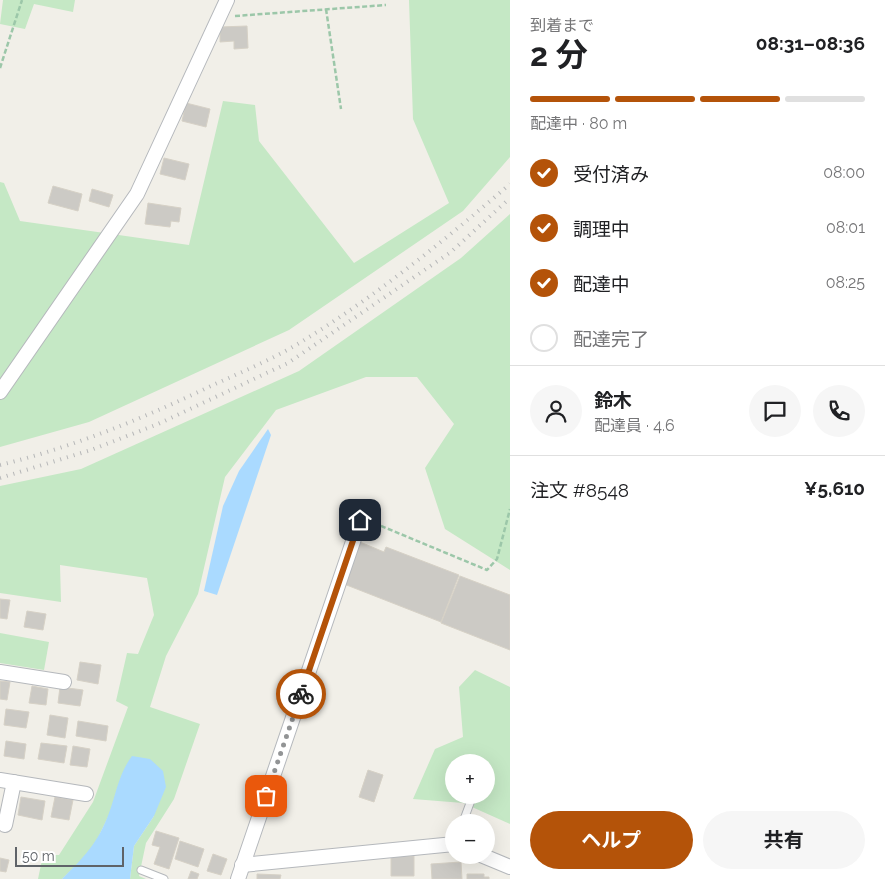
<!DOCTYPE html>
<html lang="ja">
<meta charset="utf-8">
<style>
:root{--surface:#fff;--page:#f6f6f6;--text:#202124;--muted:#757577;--line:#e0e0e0;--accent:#b45309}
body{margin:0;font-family:Raleway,"Noto Sans JP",sans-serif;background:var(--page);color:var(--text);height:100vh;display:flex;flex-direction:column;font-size:19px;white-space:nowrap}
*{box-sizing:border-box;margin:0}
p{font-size:16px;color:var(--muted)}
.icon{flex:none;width:28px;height:28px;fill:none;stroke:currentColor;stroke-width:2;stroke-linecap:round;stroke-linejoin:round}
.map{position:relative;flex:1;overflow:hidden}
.sheet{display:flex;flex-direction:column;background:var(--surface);width:375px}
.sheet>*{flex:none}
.fabs{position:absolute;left:445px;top:754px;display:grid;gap:10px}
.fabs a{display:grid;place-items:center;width:50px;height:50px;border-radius:50%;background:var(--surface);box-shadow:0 5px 20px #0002;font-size:25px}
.scale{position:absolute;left:15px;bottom:12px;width:109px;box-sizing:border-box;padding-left:5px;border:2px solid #5f6368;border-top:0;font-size:14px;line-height:18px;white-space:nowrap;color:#5f6368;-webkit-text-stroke:4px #fff;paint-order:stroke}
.pin{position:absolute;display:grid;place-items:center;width:42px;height:42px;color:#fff;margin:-21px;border-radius:10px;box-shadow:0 2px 8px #0006}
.courier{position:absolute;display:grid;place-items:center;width:50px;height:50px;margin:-25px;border:4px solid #b45309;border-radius:50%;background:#fff;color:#222;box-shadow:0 1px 6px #0007}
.summary em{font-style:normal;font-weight:700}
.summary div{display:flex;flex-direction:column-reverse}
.summary{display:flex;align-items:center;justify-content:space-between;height:85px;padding:0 20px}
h1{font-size:32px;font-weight:700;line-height:38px}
.bar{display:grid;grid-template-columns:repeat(4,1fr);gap:8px 5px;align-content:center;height:60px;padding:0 20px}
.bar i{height:6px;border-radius:4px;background:var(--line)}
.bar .on{background:var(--accent)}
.bar p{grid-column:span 4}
.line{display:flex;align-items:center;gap:12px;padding:0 20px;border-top:1px solid var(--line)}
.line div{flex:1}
.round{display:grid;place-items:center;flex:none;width:52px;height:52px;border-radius:26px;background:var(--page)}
ol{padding:0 20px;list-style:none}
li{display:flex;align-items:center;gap:15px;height:55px}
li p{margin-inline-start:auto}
li .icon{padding:5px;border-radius:50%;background:var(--accent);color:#fff;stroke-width:4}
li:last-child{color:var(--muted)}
li i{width:28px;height:28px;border:2px solid var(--line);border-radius:50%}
.action{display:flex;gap:10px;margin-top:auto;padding:10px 20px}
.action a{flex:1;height:58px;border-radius:30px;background:var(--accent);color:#fff;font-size:20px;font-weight:700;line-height:58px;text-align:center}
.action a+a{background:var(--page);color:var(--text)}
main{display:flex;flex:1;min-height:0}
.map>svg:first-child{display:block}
.green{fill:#c5e8c5;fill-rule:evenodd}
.water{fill:#aadaff}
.building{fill:#cccac5;stroke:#d6d1c6}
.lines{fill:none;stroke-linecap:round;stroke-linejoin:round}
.service-casing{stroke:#b5b8bc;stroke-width:9}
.minor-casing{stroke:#b5b8bc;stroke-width:16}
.path{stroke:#9cc7a9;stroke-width:2.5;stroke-dasharray:5 2.5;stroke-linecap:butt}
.service{stroke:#fff;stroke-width:7}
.minor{stroke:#fff;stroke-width:14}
.rail{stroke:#b6b7b8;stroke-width:4;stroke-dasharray:1 6;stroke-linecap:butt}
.done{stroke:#929495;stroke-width:5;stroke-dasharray:0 9}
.route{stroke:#b45309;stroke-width:6}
</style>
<main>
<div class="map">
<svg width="510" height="879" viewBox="0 0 510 879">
<rect width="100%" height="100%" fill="#f1efe8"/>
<!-- green -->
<g class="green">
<polygon points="3,0 75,0 73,12 34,4 25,29 0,24"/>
<polygon points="409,0 510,0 510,157 463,211 289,330 89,422 0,447 0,182 4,183 20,221 189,245 223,101 255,105 259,141 354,263 449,203 413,119"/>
<polygon points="510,214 510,570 445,529 425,468 454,424 417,377 366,377 276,410 225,477 198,594 166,656 150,707 200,724 174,799 146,843 139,876 146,879 130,879 134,846 154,816 109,815 92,850 62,879 38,879 43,855 59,855 93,802 128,707 116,701 127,653 138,654 154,615 147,578 60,565 61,602 0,593 0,486 81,469 299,371 461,258"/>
<polygon points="0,633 49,642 44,670 0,663"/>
<path d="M475,670L510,687V824L463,803L413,799L435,749L463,737L459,687ZM454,762H486V795H454Z"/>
</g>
<!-- water -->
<g class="water">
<polygon points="268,429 271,435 217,595 204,591 223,506 239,471"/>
<path d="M132,756L150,759L163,771L166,787L154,816L134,846L130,879H62C84,857 98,843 109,813C116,794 119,773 132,756Z"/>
</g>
<!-- building -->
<g class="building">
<polygon points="247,26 248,48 234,49 234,41 220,42 220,27"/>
<polygon points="186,103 210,109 206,127 182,121"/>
<polygon points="164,158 189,164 185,180 160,174"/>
<polygon points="53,186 82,194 78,211 48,203"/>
<polygon points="92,189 113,195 109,207 89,201"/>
<polygon points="148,203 181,208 179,222 171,221 170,227 145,224"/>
<polygon points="360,542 384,552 386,547 459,575 441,622 344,584"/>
<polygon points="460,576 510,595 510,650 441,623"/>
<polygon points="0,599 10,600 7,619 0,618"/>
<polygon points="27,611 46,614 43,630 24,627"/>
<polygon points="80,662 101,665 98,684 77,680"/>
<polygon points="0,681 10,682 7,700 0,699"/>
<polygon points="32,686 48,689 46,705 29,703"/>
<polygon points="60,687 83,690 80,706 58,703"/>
<polygon points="6,709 29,712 26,728 4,725"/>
<polygon points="50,715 68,718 65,738 47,735"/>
<polygon points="78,721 108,726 106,741 76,736"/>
<polygon points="6,741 26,744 24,759 4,756"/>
<polygon points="41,743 67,746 64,763 38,759"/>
<polygon points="73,746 90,749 87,767 70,765"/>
<polygon points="368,770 383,775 374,802 359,797"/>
<polygon points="21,797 45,801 42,820 18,815"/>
<polygon points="55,797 73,800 69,820 51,817"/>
<polygon points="156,831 179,838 169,869 154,864 160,847 152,845"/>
<polygon points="180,841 204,849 198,867 175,859"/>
<polygon points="213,854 227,859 221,875 207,871"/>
<polygon points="414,856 414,876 391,876 391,857"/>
<polygon points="0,858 9,860 6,872 0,871"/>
<polygon points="461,862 462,879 432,879 431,864"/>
<polygon points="191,871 199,874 197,879 188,879"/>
<polygon points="257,874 281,875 280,879 257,879"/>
<polygon points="467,874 484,874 484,877 489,877 489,879 467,879"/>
</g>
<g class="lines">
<!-- service casing -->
<g class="service-casing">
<g id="service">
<polyline points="463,822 473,795"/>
<polyline points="141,870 164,879"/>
</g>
</g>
<!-- minor casing -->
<g class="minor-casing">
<g id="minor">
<polyline points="0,392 137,194 227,0"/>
<polyline points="0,672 64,682"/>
<polyline points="0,780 86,794"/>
<polyline points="5,825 14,782"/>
<polyline points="481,855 510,867"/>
<polyline points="242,865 454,844"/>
<polyline points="238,879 360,521"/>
</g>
</g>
<!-- path -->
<g class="path">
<polyline points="326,9 341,109"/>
<polyline points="235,16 386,5"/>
<polyline points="0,68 22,0"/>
<polyline points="374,523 487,570 497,559 510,509"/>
</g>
<!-- service -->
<use href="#service" class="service"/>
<!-- minor -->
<use href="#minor" class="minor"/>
<!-- rail -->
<g class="rail">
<path d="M0,465C74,447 144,418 213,385C242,372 273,359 301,342C375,297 445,240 510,184"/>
<polyline points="0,478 91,450 158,424 288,363 451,252 510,198"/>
</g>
</g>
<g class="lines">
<!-- done -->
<polyline class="done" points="266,796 301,694"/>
<!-- route -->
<polyline class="route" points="301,694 360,520"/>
</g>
</svg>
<div class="fabs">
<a>+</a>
<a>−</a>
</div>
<div class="scale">50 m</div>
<div class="pin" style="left:266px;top:796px;background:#ea580c"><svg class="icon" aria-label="bag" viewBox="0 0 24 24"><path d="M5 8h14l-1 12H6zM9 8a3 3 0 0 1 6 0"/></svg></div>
<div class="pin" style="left:360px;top:520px;background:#1f2937"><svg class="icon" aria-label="home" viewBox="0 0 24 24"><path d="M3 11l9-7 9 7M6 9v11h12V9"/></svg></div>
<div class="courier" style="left:301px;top:694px"><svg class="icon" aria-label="bike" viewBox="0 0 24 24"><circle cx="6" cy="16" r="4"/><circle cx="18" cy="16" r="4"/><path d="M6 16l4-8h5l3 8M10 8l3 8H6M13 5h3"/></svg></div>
</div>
<section class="sheet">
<div class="summary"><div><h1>2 分</h1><p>到着まで</p></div><em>08:31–08:36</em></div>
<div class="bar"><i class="on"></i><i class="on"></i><i class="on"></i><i></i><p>配達中 · 80 m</p></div>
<ol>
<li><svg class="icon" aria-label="check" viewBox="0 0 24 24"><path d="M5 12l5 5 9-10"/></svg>受付済み<p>08:00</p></li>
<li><svg class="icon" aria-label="check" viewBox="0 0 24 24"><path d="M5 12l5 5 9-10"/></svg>調理中<p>08:01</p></li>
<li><svg class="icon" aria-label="check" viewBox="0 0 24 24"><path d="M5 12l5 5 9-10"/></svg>配達中<p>08:25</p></li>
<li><i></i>配達完了</li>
</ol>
<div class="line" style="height:90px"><a class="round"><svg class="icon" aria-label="person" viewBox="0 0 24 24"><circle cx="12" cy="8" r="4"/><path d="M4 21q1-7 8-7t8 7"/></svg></a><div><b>鈴木</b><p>配達員 · 4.6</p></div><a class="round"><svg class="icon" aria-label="chat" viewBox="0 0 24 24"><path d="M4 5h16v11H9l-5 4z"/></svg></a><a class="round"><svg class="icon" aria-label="phone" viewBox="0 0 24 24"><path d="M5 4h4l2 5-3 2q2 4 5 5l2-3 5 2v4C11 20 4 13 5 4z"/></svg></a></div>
<div class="line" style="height:65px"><div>注文 #8548</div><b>¥5,610</b></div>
<div class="action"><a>ヘルプ</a><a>共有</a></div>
</section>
</main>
